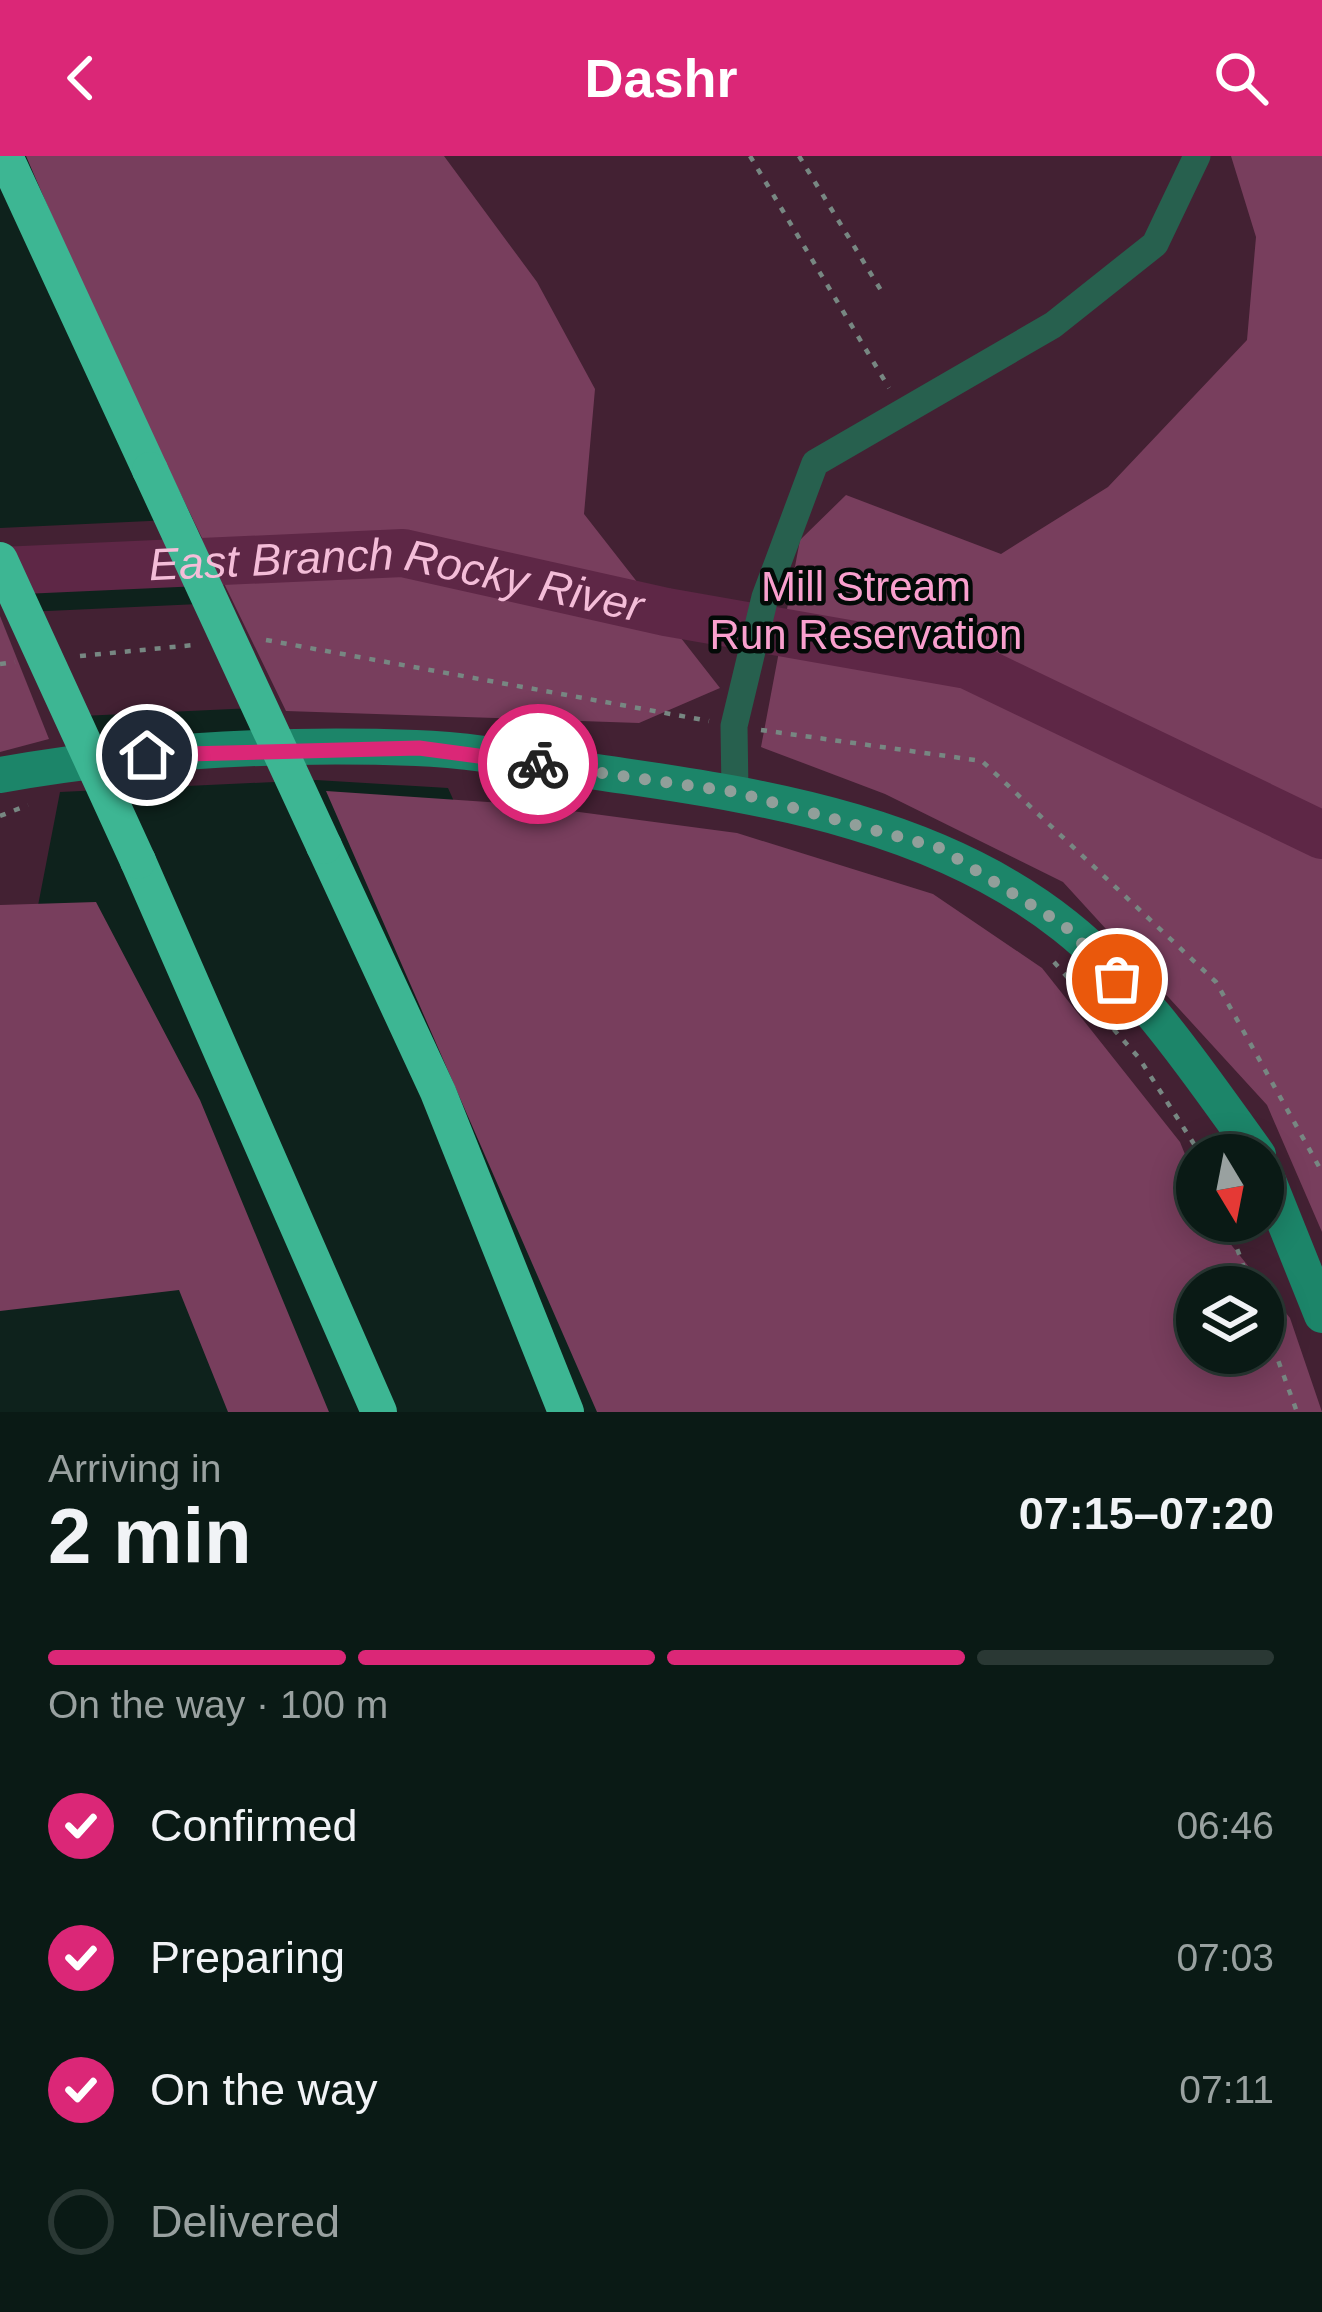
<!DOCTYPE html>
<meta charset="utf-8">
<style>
:root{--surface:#0a1a15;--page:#182722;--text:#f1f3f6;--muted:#99a1a0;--line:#2a3834;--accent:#db2777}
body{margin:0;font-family:Arial,sans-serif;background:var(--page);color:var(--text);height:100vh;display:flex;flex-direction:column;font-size:45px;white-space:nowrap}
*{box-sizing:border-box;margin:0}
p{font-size:39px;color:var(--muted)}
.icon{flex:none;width:66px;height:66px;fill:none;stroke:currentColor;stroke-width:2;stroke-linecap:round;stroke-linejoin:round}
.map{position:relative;height:1256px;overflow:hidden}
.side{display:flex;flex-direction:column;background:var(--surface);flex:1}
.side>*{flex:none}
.needle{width:78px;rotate:170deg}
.buttons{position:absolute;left:1176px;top:978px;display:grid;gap:24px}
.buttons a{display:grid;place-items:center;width:108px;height:108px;border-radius:50%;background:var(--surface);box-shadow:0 6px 30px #0003,0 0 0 3px var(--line);font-size:60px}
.pin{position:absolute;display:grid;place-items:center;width:102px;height:102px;color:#fff;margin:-51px;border:6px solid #fff;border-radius:50%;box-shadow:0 3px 12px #0007}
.courier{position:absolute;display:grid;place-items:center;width:120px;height:120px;margin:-60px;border:9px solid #db2777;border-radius:50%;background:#fff;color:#222;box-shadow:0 3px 15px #0007}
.head em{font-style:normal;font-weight:700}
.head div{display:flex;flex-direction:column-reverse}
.head{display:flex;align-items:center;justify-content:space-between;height:204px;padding:0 48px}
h1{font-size:78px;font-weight:700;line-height:90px}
.bar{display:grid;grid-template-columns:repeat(4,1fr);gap:18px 12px;align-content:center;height:144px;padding:0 48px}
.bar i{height:15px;border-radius:9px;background:var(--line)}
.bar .current{background:var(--accent)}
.bar p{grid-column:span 4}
ol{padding:0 48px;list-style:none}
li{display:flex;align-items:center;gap:36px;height:132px}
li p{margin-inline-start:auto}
li .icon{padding:12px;border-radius:50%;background:var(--accent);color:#fff;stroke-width:4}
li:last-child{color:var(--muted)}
li i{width:66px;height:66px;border:6px solid var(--line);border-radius:50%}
header{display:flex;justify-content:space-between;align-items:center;height:156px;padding:0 48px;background:var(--accent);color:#fff;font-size:54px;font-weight:700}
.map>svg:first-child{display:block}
.green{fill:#432133;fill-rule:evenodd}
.forest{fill:#783e5d;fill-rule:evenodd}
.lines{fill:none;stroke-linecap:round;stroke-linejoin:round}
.river{stroke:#5e2746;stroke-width:48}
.path{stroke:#778782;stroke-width:4.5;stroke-dasharray:6 9;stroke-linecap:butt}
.street{stroke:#27604e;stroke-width:27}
.secondary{stroke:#1c8569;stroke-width:36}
.highway{stroke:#3db693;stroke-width:36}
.highway-bridge{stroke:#3db693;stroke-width:36}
.done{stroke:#919f9a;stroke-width:12;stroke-dasharray:0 21.6}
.route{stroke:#db2777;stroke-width:15}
.labels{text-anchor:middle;stroke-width:9;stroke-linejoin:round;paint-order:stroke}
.park-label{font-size:42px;fill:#f9a0ce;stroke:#030a07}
.water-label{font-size:45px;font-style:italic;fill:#f4bdd8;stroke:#030a07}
</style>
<header><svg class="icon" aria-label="back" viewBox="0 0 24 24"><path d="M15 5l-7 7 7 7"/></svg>Dashr<svg class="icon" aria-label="search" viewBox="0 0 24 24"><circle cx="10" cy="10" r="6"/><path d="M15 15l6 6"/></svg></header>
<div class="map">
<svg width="1322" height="1256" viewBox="0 0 1322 1256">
<rect width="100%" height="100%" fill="#0e221c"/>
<!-- green -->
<path class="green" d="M160,0H1322V1256H727L448,632L316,624L60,636L23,827L0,1015V372L323,357ZM197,427L199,448L26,456L25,435ZM254,552L255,577L82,585L81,560ZM1197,999H1263V1065H1197ZM1197,1131H1263V1197H1197Z"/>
<!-- forest -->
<g class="forest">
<polygon points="26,0 444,0 537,126 595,233 584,358 720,532 639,567 286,555 101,174"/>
<polygon points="1231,0 1322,0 1322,1076 1267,949 1063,726 885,638 761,591 800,384 846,339 1001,398 1108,331 1247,184 1256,81"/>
<polygon points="0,460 49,583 0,596"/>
<path d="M326,635L519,648L737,677L933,738L1042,812L1180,986L1197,1028V1065H1212L1290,1162L1322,1256H597ZM1197,1131H1263V1197H1197Z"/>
<polygon points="96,746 200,944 329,1256 228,1256 179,1134 0,1155 0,749"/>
</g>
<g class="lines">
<!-- river -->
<path class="river" id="s1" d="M0,415L403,397L666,456L968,509L1322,679"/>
<!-- path -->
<g class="path">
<polyline points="750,0 889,232"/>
<polyline points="799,0 882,136"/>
<polyline points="266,484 709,565"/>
<polyline points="80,500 194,489"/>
<polyline points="0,508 15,506"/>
<polyline points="761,574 982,605 1216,826 1322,1016"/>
<polyline points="0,660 28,649"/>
<polyline points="1054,806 1139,902 1201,999"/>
<polyline points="1227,1065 1251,1131"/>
<polyline points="1263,1163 1297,1256"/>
</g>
<!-- street -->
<polyline class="street" points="735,636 734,570 765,441 815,307 1053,169 1155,88 1197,0"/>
<!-- secondary -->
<g class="secondary">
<path d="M0,619C136,595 279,587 416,592C485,594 556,611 624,620C776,642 941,671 1065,770C1143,832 1200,919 1258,999"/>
<polyline points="1263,1012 1322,1159"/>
</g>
<!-- highway -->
<g class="highway">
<polyline points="5,0 150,314"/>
<polyline points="324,690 438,936 566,1256"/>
<polyline points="138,705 379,1256"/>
</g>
<!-- highway-bridge -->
<g class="highway-bridge">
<polyline points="150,314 324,690"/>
<polyline points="0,404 138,705"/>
</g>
</g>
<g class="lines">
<!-- done -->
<polyline class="done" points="538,608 735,636 940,692 1065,770 1117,823"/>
<!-- route -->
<polyline class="route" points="147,599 419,592 538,608"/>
</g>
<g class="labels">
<!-- park labels -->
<g class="park-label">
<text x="866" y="445">Mill Stream<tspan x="866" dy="48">Run Reservation</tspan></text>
</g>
<!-- water labels -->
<g class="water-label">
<text dy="16" stroke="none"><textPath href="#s1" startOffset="399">East Branch Rocky River</textPath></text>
</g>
</g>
</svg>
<div class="buttons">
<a><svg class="needle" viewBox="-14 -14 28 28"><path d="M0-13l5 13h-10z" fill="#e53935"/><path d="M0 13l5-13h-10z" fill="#99a1a0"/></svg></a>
<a><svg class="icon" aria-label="layers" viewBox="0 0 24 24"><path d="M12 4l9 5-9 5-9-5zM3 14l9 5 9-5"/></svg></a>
</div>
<div class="pin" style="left:1117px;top:823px;background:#ea580c"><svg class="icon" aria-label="bag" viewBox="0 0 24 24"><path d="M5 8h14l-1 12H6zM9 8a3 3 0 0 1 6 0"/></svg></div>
<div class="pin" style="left:147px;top:599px;background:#1f2937"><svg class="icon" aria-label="home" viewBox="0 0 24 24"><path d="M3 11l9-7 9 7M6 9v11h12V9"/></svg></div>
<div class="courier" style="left:538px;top:608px"><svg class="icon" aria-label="bike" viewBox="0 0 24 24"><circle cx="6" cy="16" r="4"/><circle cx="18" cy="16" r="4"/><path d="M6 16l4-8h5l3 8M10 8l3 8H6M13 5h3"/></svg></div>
</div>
<section class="side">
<div class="head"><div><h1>2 min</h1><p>Arriving in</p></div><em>07:15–07:20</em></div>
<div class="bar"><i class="current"></i><i class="current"></i><i class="current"></i><i></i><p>On the way · 100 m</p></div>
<ol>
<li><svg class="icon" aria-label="check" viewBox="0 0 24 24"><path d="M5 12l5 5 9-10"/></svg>Confirmed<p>06:46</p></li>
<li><svg class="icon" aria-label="check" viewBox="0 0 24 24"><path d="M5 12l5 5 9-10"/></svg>Preparing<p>07:03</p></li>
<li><svg class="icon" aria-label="check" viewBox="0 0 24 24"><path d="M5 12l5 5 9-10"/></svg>On the way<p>07:11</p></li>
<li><i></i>Delivered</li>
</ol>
</section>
